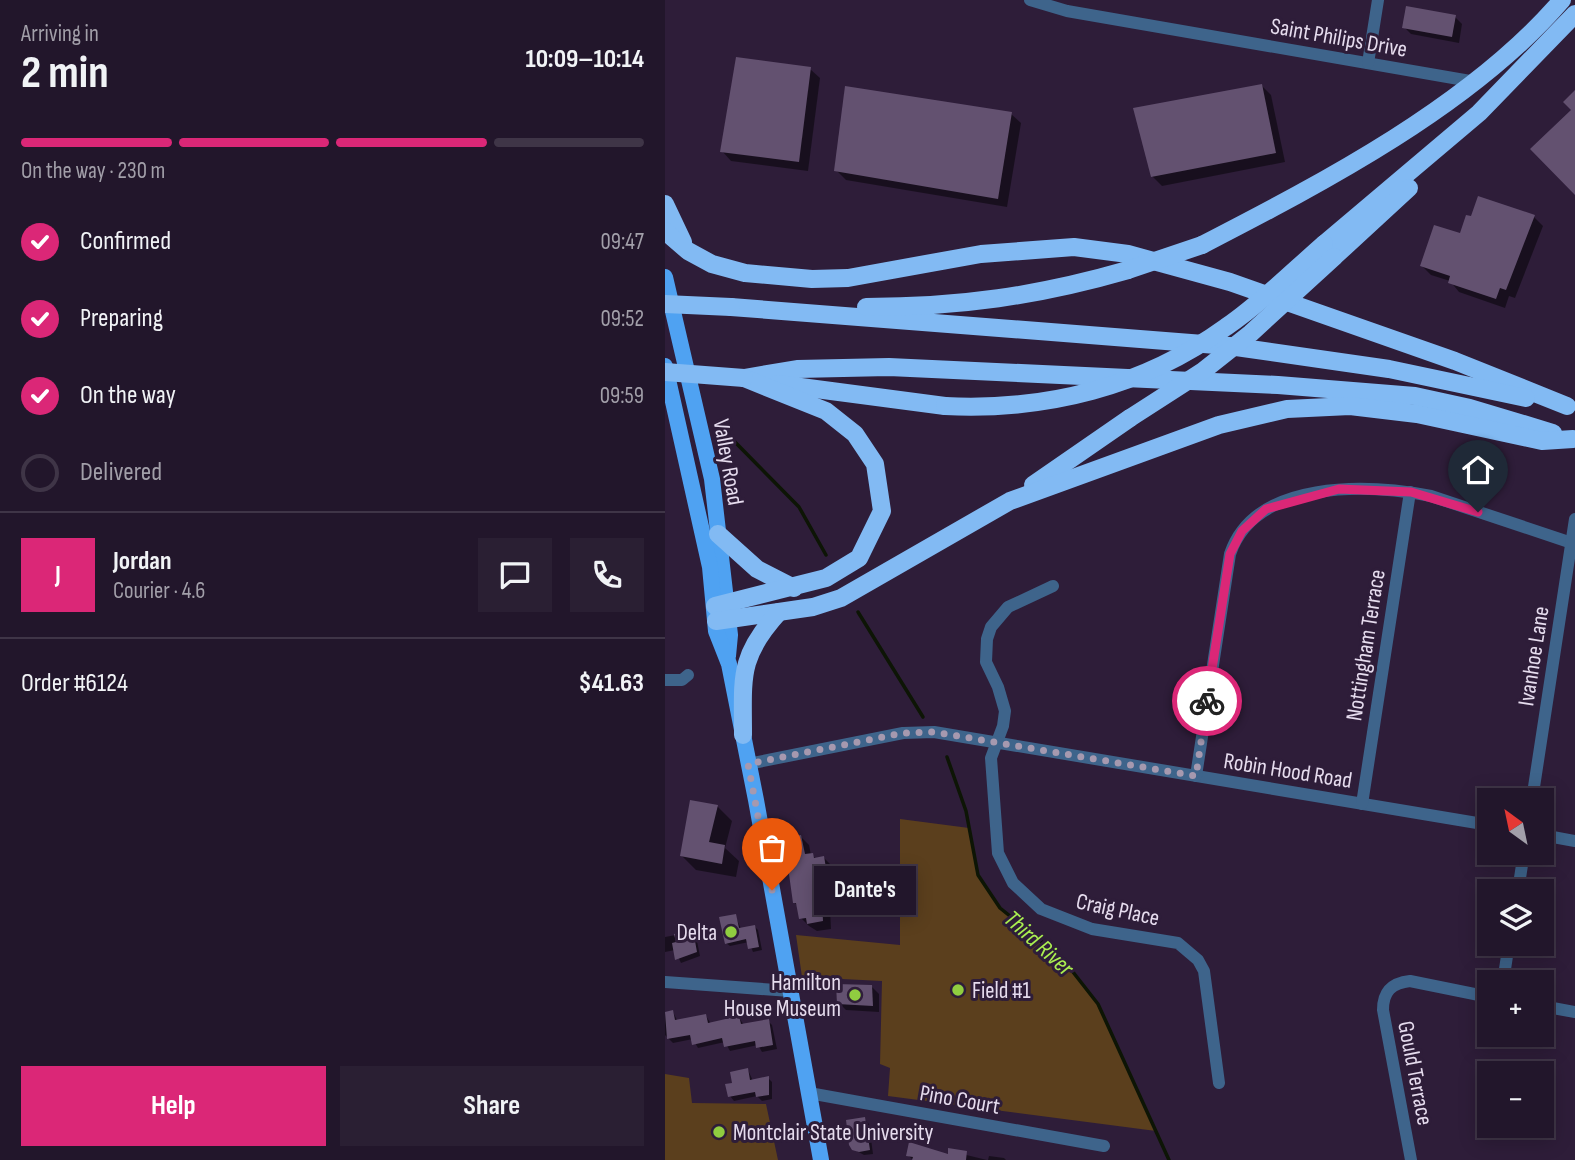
<!DOCTYPE html>
<meta charset="utf-8">
<style>
:root{--surface:#22162b;--page:#2a1f33;--text:#f1f3f6;--muted:#a29fa9;--line:#3f3547;--accent:#db2777}
body{margin:0;font-family:"Sofia Sans Condensed",sans-serif;background:var(--page);color:var(--text);height:100vh;display:flex;flex-direction:column;font-size:26px;white-space:nowrap}
*{box-sizing:border-box;margin:0}
p{font-size:23px;color:var(--muted)}
.icon{flex:none;width:38px;height:38px;fill:none;stroke:currentColor;stroke-width:2;stroke-linecap:round;stroke-linejoin:round}
.map{position:relative;flex:1;overflow:hidden}
.sheet{display:flex;flex-direction:column;background:var(--surface);width:665px}
.sheet>*{flex:none}
.needle{width:46px;rotate:327deg}
.tools{position:absolute;left:812px;top:788px;display:grid;gap:14px}
.tools a{display:grid;place-items:center;width:77px;height:77px;border-radius:0px;background:var(--surface);box-shadow:0 4px 18px #0003,0 0 0 2px var(--line);font-size:35px}
.pin{position:absolute;display:grid;place-items:center;width:60px;height:60px;color:#fff;margin:-72px -30px;border-radius:50% 50% 50% 0;rotate:-45deg;box-shadow:0 0 7px #0007}
.pin .icon{rotate:45deg}
.courier{position:absolute;display:grid;place-items:center;width:70px;height:70px;margin:-35px;border:5px solid #db2777;border-radius:50%;background:#fff;color:#222;box-shadow:0 2px 9px #0007}
.bubble{position:absolute;height:49px;border-radius:0px;background:var(--surface);box-shadow:0 4px 18px #0003,0 0 0 2px var(--line);font-size:23px;font-weight:700;line-height:49px;text-align:center}
.head em{font-style:normal;font-weight:700}
.head div{display:flex;flex-direction:column-reverse}
.head{display:flex;align-items:center;justify-content:space-between;height:119px;padding:0 21px}
h1{font-size:46px;font-weight:700;line-height:52px}
.bar{display:grid;grid-template-columns:repeat(4,1fr);gap:10px 7px;align-content:center;height:84px;padding:0 21px}
.bar i{height:9px;border-radius:5px;background:var(--line)}
.bar .on{background:var(--accent)}
.bar p{grid-column:span 4}
.line{display:flex;align-items:center;gap:18px;padding:0 21px;border-top:2px solid var(--line)}
.line div{flex:1}
.round{display:grid;place-items:center;flex:none;width:74px;height:74px;border-radius:0px;background:var(--page)}
ol{padding:0 21px;list-style:none}
li{display:flex;align-items:center;gap:21px;height:77px}
li p{margin-inline-start:auto}
li .icon{padding:7px;border-radius:50%;background:var(--accent);color:#fff;stroke-width:4}
li:last-child{color:var(--muted)}
li i{width:38px;height:38px;border:4px solid var(--line);border-radius:50%}
.primary-button{display:flex;gap:14px;margin-top:auto;padding:14px 21px}
.primary-button a{flex:1;height:80px;border-radius:0px;background:var(--accent);color:#fff;font-size:28px;font-weight:700;line-height:80px;text-align:center}
.primary-button a+a{background:var(--page);color:var(--text)}
main{display:flex;flex:1;min-height:0}
.map>svg:first-child{display:block}
.green{fill:#5b3f1d}
.shadow{fill:#0007}
.lines{fill:none;stroke-linecap:round;stroke-linejoin:round}
.stream{stroke:#0d1505;stroke-width:3.5}
.building{fill:#635170}
.minor{stroke:#3e648b;stroke-width:12}
.major{stroke:#4fa2f2;stroke-width:16}
.highway{stroke:#82baf3;stroke-width:18}
.highway-bridge{stroke:#82baf3;stroke-width:18}
.done{stroke:#a699af;stroke-width:7;stroke-dasharray:0 12.6}
.route{stroke:#db2777;stroke-width:9}
.poi-dot{fill:#90cd40;stroke:#2e1d39;stroke-width:2.5}
.labels{text-anchor:middle;stroke-width:6;stroke-linejoin:round;paint-order:stroke}
.street-label{font-size:23px;fill:#e6dcee;stroke:#2e1d39}
.poi-label{font-size:23px;fill:#e6dcee;stroke:#2e1d39;text-anchor:end}
.water-label{font-size:24px;font-style:italic;fill:#aaef50;stroke:#2e1d39}
</style>
<main>
<section class="sheet">
<div class="head"><div><h1>2 min</h1><p>Arriving in</p></div><em>10:09–10:14</em></div>
<div class="bar"><i class="on"></i><i class="on"></i><i class="on"></i><i></i><p>On the way · 230 m</p></div>
<ol>
<li><svg class="icon" aria-label="check" viewBox="0 0 24 24"><path d="M5 12l5 5 9-10"/></svg>Confirmed<p>09:47</p></li>
<li><svg class="icon" aria-label="check" viewBox="0 0 24 24"><path d="M5 12l5 5 9-10"/></svg>Preparing<p>09:52</p></li>
<li><svg class="icon" aria-label="check" viewBox="0 0 24 24"><path d="M5 12l5 5 9-10"/></svg>On the way<p>09:59</p></li>
<li><i></i>Delivered</li>
</ol>
<div class="line" style="height:126px"><b class="round" style="background:var(--accent);color:#fff">J</b><div><b>Jordan</b><p>Courier · 4.6</p></div><a class="round"><svg class="icon" aria-label="chat" viewBox="0 0 24 24"><path d="M4 5h16v11H9l-5 4z"/></svg></a><a class="round"><svg class="icon" aria-label="phone" viewBox="0 0 24 24"><path d="M5 4h4l2 5-3 2q2 4 5 5l2-3 5 2v4C11 20 4 13 5 4z"/></svg></a></div>
<div class="line" style="height:91px"><div>Order #6124</div><b>$41.63</b></div>
<div class="primary-button"><a>Help</a><a>Share</a></div>
</section>
<div class="map">
<svg width="910" height="1160" viewBox="0 0 910 1160">
<rect width="100%" height="100%" fill="#2e1d39"/>
<!-- green -->
<g class="green">
<polygon points="235,819 304,828 313,875 335,908 397,958 433,1004 491,1131 223,1096 225,1068 215,1064 217,981 137,977 131,935 235,945"/>
<polygon points="0,1074 24,1078 27,1103 101,1104 113,1160 0,1160"/>
</g>
<!-- shadow -->
<g class="shadow">
<polygon points="790,17 797,24 794,43 746,34 739,27"/>
<polygon points="145,69 155,78 143,171 66,161 57,151"/>
<polygon points="596,85 606,95 620,162 497,186 487,176"/>
<polygon points="346,114 356,123 342,207 181,180 171,170"/>
<polygon points="869,217 878,226 850,298 844,296 840,308 794,292 785,281 766,275 757,266 796,236 807,219"/>
<polygon points="27,802 53,807 67,821 60,848 74,861 71,877 31,870 17,856"/>
<polygon points="136,837 144,845 146,855 152,859 159,858 167,866 174,906 165,908 166,929 152,931 144,926 136,918 134,907 129,902"/>
<polygon points="70,915 76,929 89,926 93,930 97,950 88,952 84,942 65,946 61,943"/>
<polygon points="27,932 31,936 35,956 16,963 10,950 0,952 0,937"/>
<polygon points="207,987 214,994 214,1012 181,1010 174,1003"/>
<polygon points="8,1012 13,1022 41,1016 46,1024 74,1018 79,1025 103,1021 107,1025 112,1049 97,1052 93,1045 65,1051 60,1042 33,1048 28,1039 8,1043 0,1035 0,1014"/>
<polygon points="83,1070 88,1081 103,1078 107,1082 107,1099 97,1101 92,1096 69,1101 65,1096"/>
<polygon points="199,1119 204,1124 208,1154 199,1155 188,1149"/>
<polygon points="285,1151 322,1160 248,1160 243,1155 284,1156"/>
<polygon points="324,1156 339,1158 341,1160 323,1160"/>
</g>
<g class="lines">
<!-- stream -->
<g class="stream">
<polyline points="69,441 134,507 161,555"/>
<polyline points="193,612 258,717"/>
<polyline points="282,757 301,811 313,875 335,908 397,958 433,1004 504,1160"/>
</g>
</g>
<!-- building -->
<g class="building">
<polygon points="741,6 791,15 787,37 737,28"/>
<polygon points="71,57 146,67 134,162 55,152"/>
<polygon points="597,84 611,153 486,177 468,108"/>
<polygon points="180,86 347,112 333,199 169,171"/>
<polygon points="910,90 910,195 865,149 906,110 898,102"/>
<polygon points="813,196 870,215 841,290 835,288 831,299 783,283 785,276 755,266 769,225 795,233 801,215 806,216"/>
<polygon points="25,800 53,805 44,842 60,845 57,864 15,856"/>
<polygon points="136,835 140,854 148,853 149,858 159,856 166,898 157,900 158,921 142,924 141,918 134,919 131,903 128,903 119,838"/>
<polygon points="71,914 74,928 90,925 94,947 83,949 81,939 60,944 54,917"/>
<polygon points="28,930 32,952 10,960 7,943 11,942 9,934"/>
<polygon points="171,984 207,985 208,1006 172,1004"/>
<polygon points="8,1010 10,1020 41,1014 43,1023 74,1016 76,1024 104,1019 108,1045 91,1048 90,1041 59,1047 57,1038 27,1045 25,1035 2,1039 0,1012"/>
<polygon points="83,1068 85,1080 104,1076 104,1095 91,1097 90,1092 63,1097 60,1084 67,1083 65,1072"/>
<polygon points="200,1117 205,1150 194,1152 187,1150 184,1145 181,1120"/>
<polygon points="244,1142 283,1154 283,1148 302,1151 301,1160 247,1160 248,1157 241,1156"/>
</g>
<g class="lines">
<!-- minor -->
<g class="minor">
<polyline points="365,0 402,11 811,82"/>
<polyline points="703,63 713,0"/>
<polyline points="388,586 343,607 326,627 322,639 321,662 333,687 340,711 338,726 326,758 333,853 348,883 376,909 427,929 513,943 533,960 539,971 554,1083"/>
<polyline points="0,680 17,680 23,675"/>
<polyline points="83,764 238,733 269,732 824,825"/>
<path d="M531,776L565,554C590,479 703,484 766,496L910,544"/>
<polyline points="867,800 910,519"/>
<polyline points="697,804 745,492"/>
<polyline points="877,835 910,841"/>
<polyline points="853,891 859,852"/>
<polyline points="0,982 125,991"/>
<polyline points="838,982 844,943"/>
<polyline points="877,1006 910,1012"/>
<polyline points="144,1093 439,1146"/>
<path d="M746,1160L718,1010C718,991 727,983 745,981L824,997"/>
</g>
<!-- major -->
<g class="major">
<polyline points="0,277 47,479 65,635 63,656"/>
<polyline points="0,366 45,567 51,631 64,664 91,800 156,1160"/>
</g>
<!-- highway -->
<g class="highway">
<polyline points="0,204 18,242"/>
<polyline points="0,231 23,251 47,264 80,273 147,279 183,278 316,254 409,247 463,254 565,282 790,361 902,406"/>
<polyline points="659,244 814,113 910,14"/>
<path d="M537,245C659,182 807,105 897,0"/>
<polyline points="669,257 744,188"/>
<polyline points="66,307 564,346 724,369 861,398"/>
<path d="M201,307C294,307 373,296 463,270"/>
<polyline points="79,378 132,369 224,367 613,385 750,396 805,408 888,433"/>
<polyline points="113,384 280,406"/>
<polyline points="368,485 465,418"/>
<polyline points="53,534 92,569 129,588"/>
<polyline points="50,606 161,578 194,558 217,511 210,464 190,434 161,411 79,378"/>
<polyline points="51,621 148,607 176,598 345,501 554,425 622,409 685,406 752,414 877,441 908,439"/>
<path d="M78,735C78,677 73,657 114,612"/>
</g>
<!-- highway-bridge -->
<g class="highway-bridge">
<polyline points="463,270 537,245"/>
<polyline points="0,304 66,307"/>
<polyline points="0,372 79,378"/>
<path d="M280,406C381,411 478,387 561,327C596,303 627,272 659,244"/>
<polyline points="465,418 538,371 586,333 669,257"/>
</g>
</g>
<g class="lines">
<!-- done -->
<polyline class="done" points="107,890 83,764 238,733 269,732 531,776 542,701"/>
<!-- route -->
<polyline class="route" points="542,701 565,554 577,531 601,509 674,489 746,492 813,512"/>
</g>
<!-- markers -->
<g class="poi-dot">
<circle cx="66" cy="932" r="7"/>
<circle cx="293" cy="990" r="7"/>
<circle cx="190" cy="995" r="7"/>
<circle cx="54" cy="1132" r="7"/>
</g>
<g class="labels">
<!-- street labels -->
<g class="street-label">
<text transform="translate(674 37) rotate(10)" y="8">Saint Philips Drive</text>
<text transform="translate(64 462) rotate(80)" y="8">Valley Road</text>
<text transform="translate(700 645) rotate(-81)" y="8">Nottingham Terrace</text>
<text transform="translate(868 656) rotate(-81)" y="8">Ivanhoe Lane</text>
<text transform="translate(623 770) rotate(9)" y="8">Robin Hood Road</text>
<text transform="translate(453 909) rotate(12)" y="8">Craig Place</text>
<text transform="translate(751 1073) rotate(79)" y="8">Gould Terrace</text>
<text transform="translate(295 1099) rotate(10)" y="8">Pino Court</text>
</g>
<!-- poi labels -->
<g class="poi-label">
<text x="52" y="940">Delta</text>
<text x="176" y="990">Hamilton<tspan x="176" dy="26">House Museum</tspan></text>
<text x="307" y="998" text-anchor="start">Field #1</text>
<text x="68" y="1140" text-anchor="start">Montclair State University</text>
</g>
<!-- water labels -->
<g class="water-label">
<text transform="translate(374 943) rotate(42)" y="8">Third River</text>
</g>
</g>
</svg>
<div class="tools">
<a><svg class="needle" viewBox="-14 -14 28 28"><path d="M0-13l5 13h-10z" fill="#e53935"/><path d="M0 13l5-13h-10z" fill="#a29fa9"/></svg></a>
<a><svg class="icon" aria-label="layers" viewBox="0 0 24 24"><path d="M12 4l9 5-9 5-9-5zM3 14l9 5 9-5"/></svg></a>
<a>+</a>
<a>−</a>
</div>
<div class="pin" style="left:107px;top:890px;background:#ea580c"><svg class="icon" aria-label="bag" viewBox="0 0 24 24"><path d="M5 8h14l-1 12H6zM9 8a3 3 0 0 1 6 0"/></svg></div>
<div class="pin" style="left:813px;top:512px;background:#1f2937"><svg class="icon" aria-label="home" viewBox="0 0 24 24"><path d="M3 11l9-7 9 7M6 9v11h12V9"/></svg></div>
<div class="courier" style="left:542px;top:701px"><svg class="icon" aria-label="bike" viewBox="0 0 24 24"><circle cx="6" cy="16" r="4"/><circle cx="18" cy="16" r="4"/><path d="M6 16l4-8h5l3 8M10 8l3 8H6M13 5h3"/></svg></div>
<div class="bubble" style="left:149px;top:866px;width:102px">Dante's</div>
</div>
</main>
